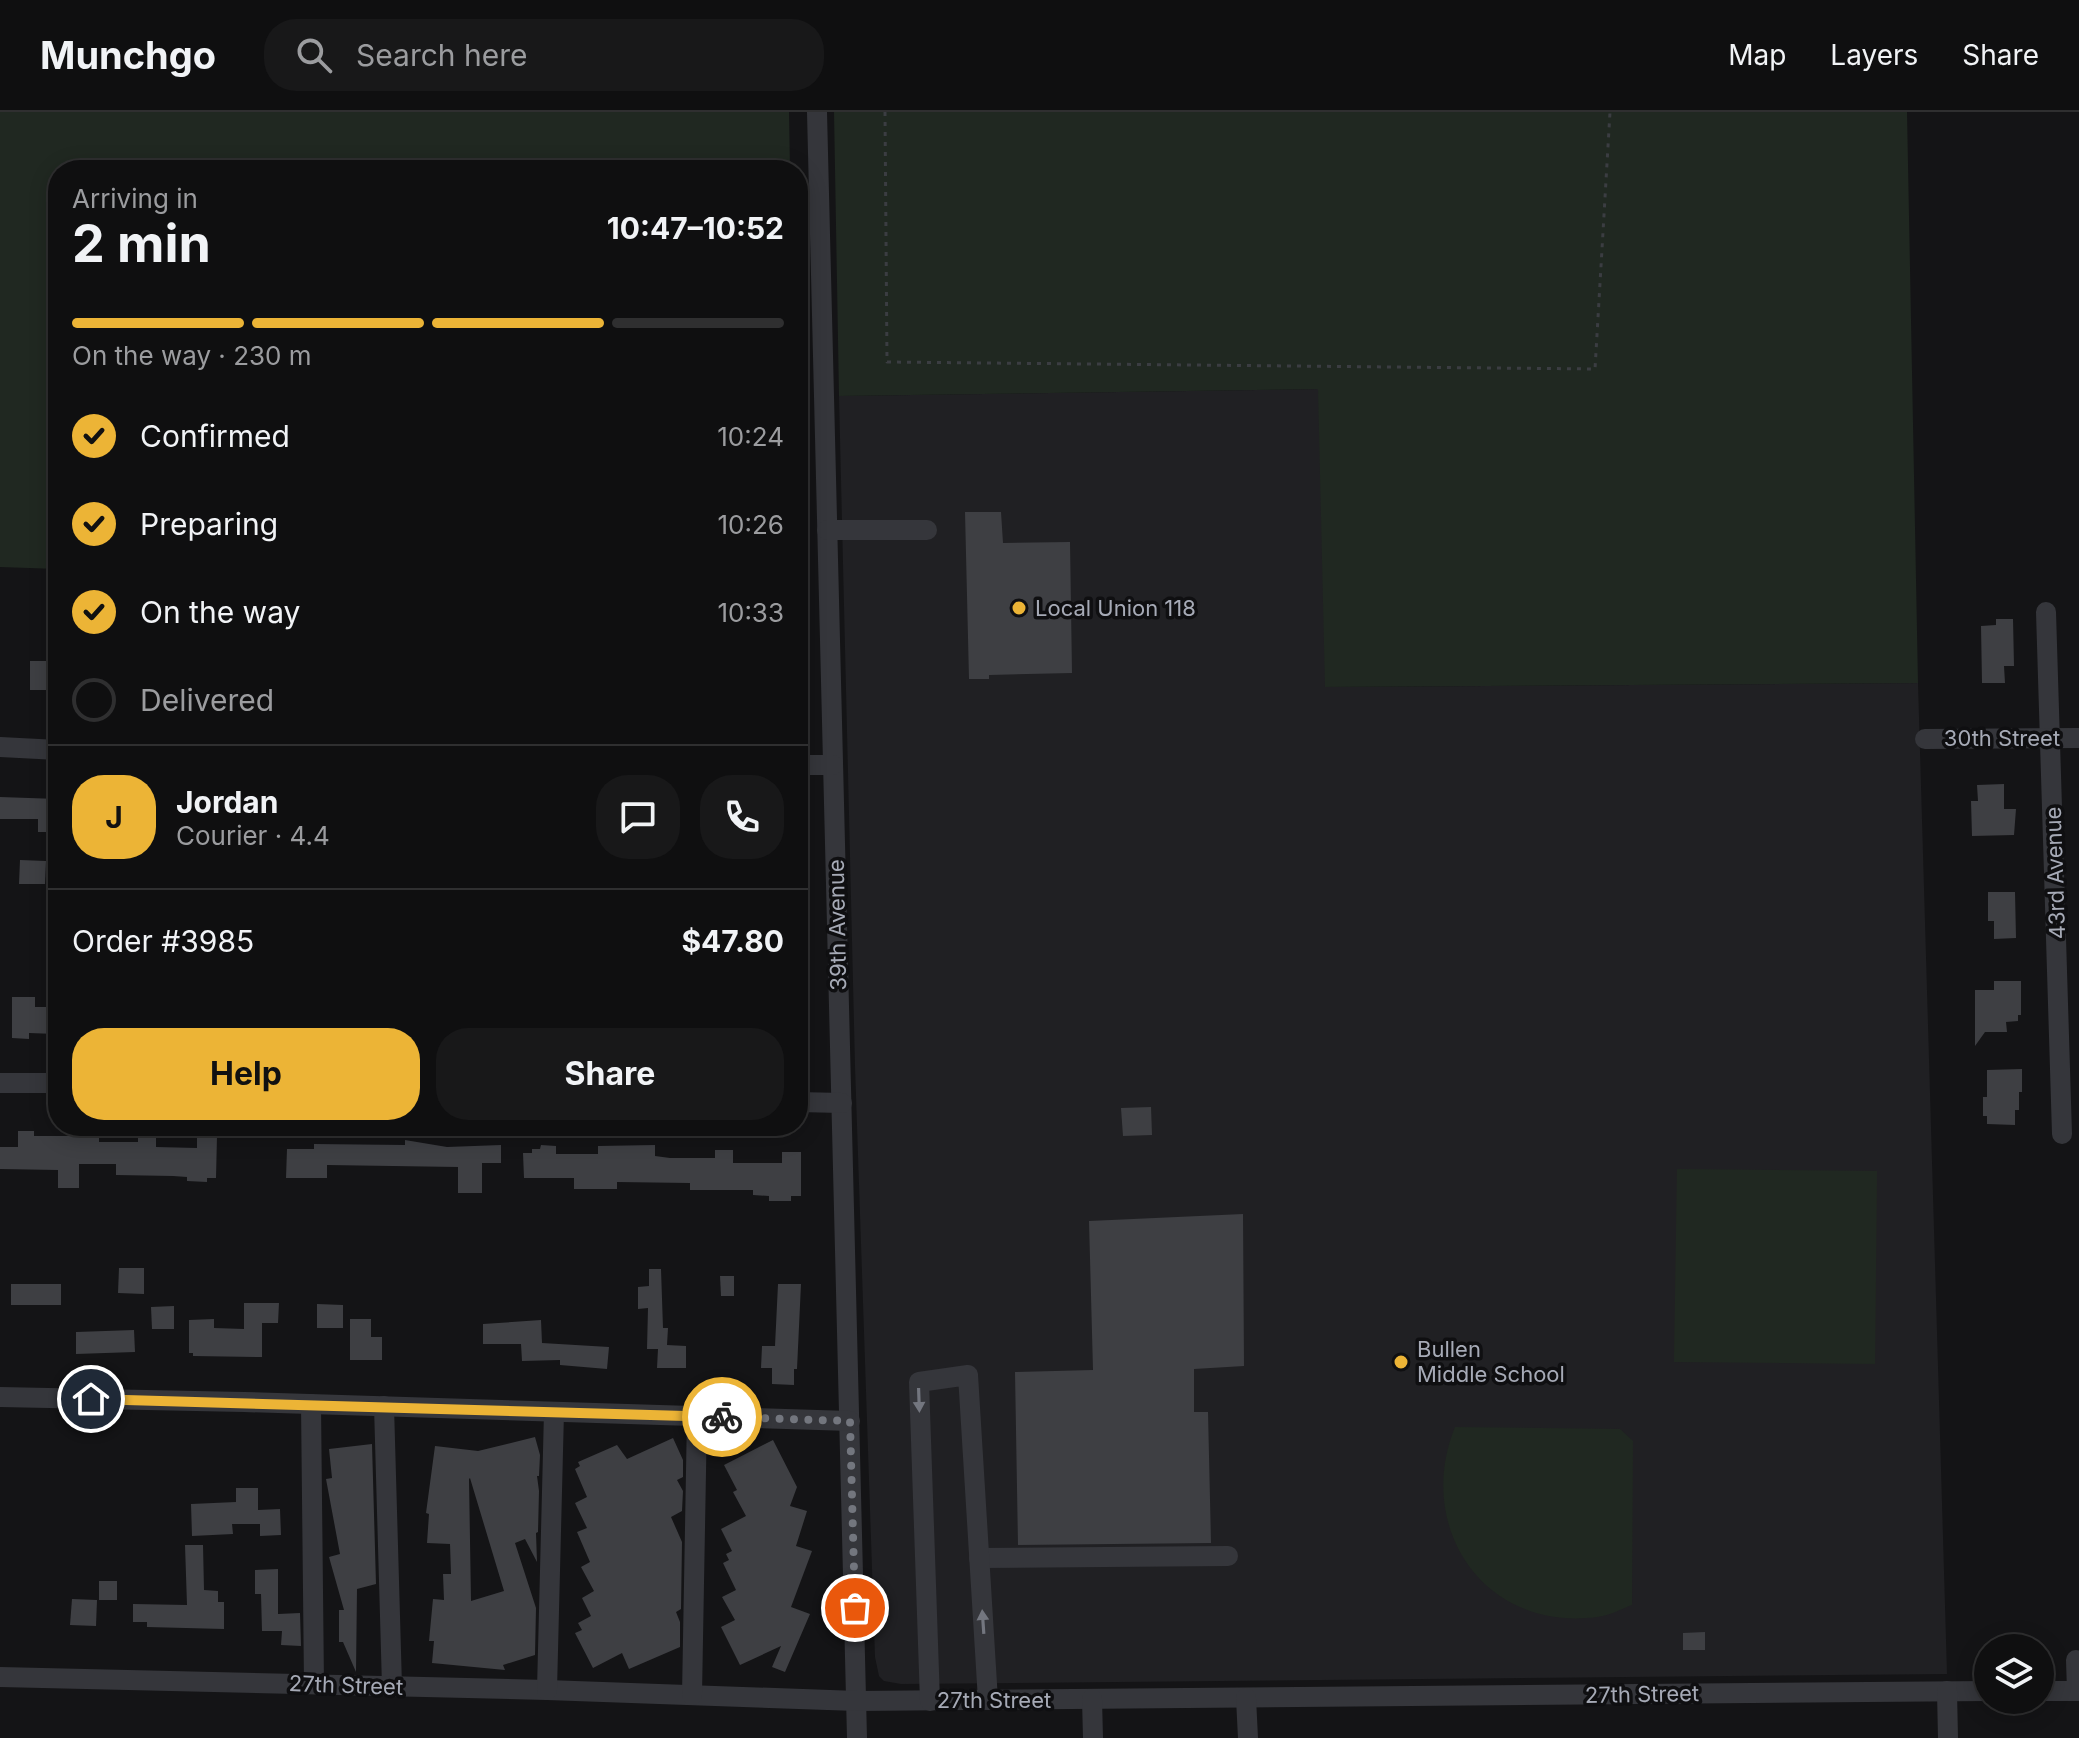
<!DOCTYPE html>
<meta charset="utf-8">
<style>
:root{--surface:#0f0f10;--page:#181819;--text:#f1f3f6;--muted:#9b9c9f;--line:#2f2f30;--accent:#ecb436}
body{margin:0;font-family:Inter,sans-serif;background:var(--page);color:var(--text);height:100vh;display:flex;flex-direction:column;font-size:30px;white-space:nowrap}
*{box-sizing:border-box;margin:0}
p{font-size:26px;color:var(--muted)}
.icon{flex:none;width:44px;height:44px;fill:none;stroke:currentColor;stroke-width:2;stroke-linecap:round;stroke-linejoin:round}
.map{position:relative;flex:1;overflow:hidden}
.details{position:absolute;left:48px;top:48px;width:760px;height:976px;display:flex;flex-direction:column;background:var(--surface);border-radius:32px;box-shadow:0 4px 20px #0003,0 0 0 2px var(--line)}
.details>*{flex:none}
.buttons{position:absolute;left:1974px;top:1522px;display:grid;gap:16px}
.buttons a{display:grid;place-items:center;width:80px;height:80px;border-radius:50%;background:var(--surface);box-shadow:0 4px 20px #0003,0 0 0 2px var(--line);font-size:40px}
.pin{position:absolute;display:grid;place-items:center;width:68px;height:68px;color:#fff;margin:-34px;border:4px solid #fff;border-radius:50%;box-shadow:0 2px 8px #0007}
.courier{position:absolute;display:grid;place-items:center;width:80px;height:80px;margin:-40px;border:6px solid #ecb436;border-radius:50%;background:#fff;color:#222;box-shadow:0 2px 10px #0007}
.headline em{font-style:normal;font-weight:700}
.headline div{display:flex;flex-direction:column-reverse}
.headline{display:flex;align-items:center;justify-content:space-between;height:136px;padding:0 24px}
h1{font-size:52px;font-weight:700;line-height:60px}
.bar{display:grid;grid-template-columns:repeat(4,1fr);gap:12px 8px;align-content:center;height:96px;padding:0 24px}
.bar i{height:10px;border-radius:6px;background:var(--line)}
.bar .selected{background:var(--accent)}
.bar p{grid-column:span 4}
.line{display:flex;align-items:center;gap:20px;padding:0 24px;border-top:2px solid var(--line)}
.line div{flex:1}
.round{display:grid;place-items:center;flex:none;width:84px;height:84px;border-radius:32px;background:var(--page)}
ol{padding:0 24px;list-style:none}
li{display:flex;align-items:center;gap:24px;height:88px}
li p{margin-inline-start:auto}
li .icon{padding:8px;border-radius:50%;background:var(--accent);color:#111;stroke-width:4}
li:last-child{color:var(--muted)}
li i{width:44px;height:44px;border:4px solid var(--line);border-radius:50%}
.primary-button{display:flex;gap:16px;margin-top:auto;padding:16px 24px}
.primary-button a{flex:1;height:92px;border-radius:32px;background:var(--accent);color:#111;font-size:32px;font-weight:700;line-height:92px;text-align:center}
.primary-button a+a{background:var(--page);color:var(--text)}
header{display:flex;align-items:center;gap:48px;box-sizing:border-box;height:112px;padding:0 40px;background:var(--surface);border-bottom:2px solid var(--line)}
header strong{font-size:38px}
nav{display:flex;gap:44px;margin-inline-start:auto;font-size:28px}
.search{width:560px;height:72px;background:var(--page);display:flex;align-items:center;gap:20px;box-sizing:border-box;padding:0 28px;border-radius:32px;color:var(--muted);font-size:30px}
.map>svg:first-child{display:block}
.built{fill:#202023}
.green{fill:#202821}
.building{fill:#3e3f43;fill-rule:evenodd}
.lines{fill:none;stroke-linecap:round;stroke-linejoin:round}
.path{stroke:#3b3d42;stroke-width:3;stroke-dasharray:4 6;stroke-linecap:butt}
.minor{stroke:#35363b;stroke-width:20}
.oneway{fill:#73767f}
.done{stroke:#73767e;stroke-width:8;stroke-dasharray:0 14.4}
.route{stroke:#ecb436;stroke-width:10}
.poi-dot{fill:#ecb436;stroke:#0f0f11;stroke-width:3}
.labels{text-anchor:middle;stroke-width:7;stroke-linejoin:round;paint-order:stroke}
.poi-label{font-size:22px;fill:#a6aab6;stroke:#0f0f11;text-anchor:start}
.street-label{font-size:22px;fill:#a6aab6;stroke:#0f0f11}
</style>
<header>
<strong>Munchgo</strong>
<div class="search"><svg class="icon" aria-label="search" viewBox="0 0 24 24"><circle cx="10" cy="10" r="6"/><path d="M15 15l6 6"/></svg>Search here</div>
<nav><a>Map</a><a>Layers</a><a>Share</a></nav>
</header>
<div class="map">
<svg width="2079" height="1626" viewBox="0 0 2079 1626">
<rect width="100%" height="100%" fill="#141416"/>
<!-- built -->
<polygon class="built" points="1319,277 1326,575 1918,571 1947,1562 901,1572 884,1569 879,1564 875,1545 855,954 839,284"/>
<!-- green -->
<g class="green">
<polygon points="0,0 789,0 790,58 58,58 58,457 0,455"/>
<polygon points="834,0 1907,0 1918,571 1325,575 1318,277 839,284"/>
<polygon points="1677,1057 1877,1059 1875,1252 1674,1250"/>
<path d="M1455,1315L1620,1317L1633,1329L1632,1493C1621,1497 1609,1504 1597,1505C1485,1520 1414,1416 1455,1315Z"/>
</g>
<!-- building -->
<g class="building">
<polygon points="965,400 1001,400 1003,431 1070,430 1072,561 989,563 989,567 969,567"/>
<polygon points="1996,507 2013,507 2014,554 2004,554 2005,571 1982,571 1981,514 1996,513"/>
<polygon points="30,549 58,549 58,575 48,575 49,578 30,578"/>
<polygon points="2004,672 2004,697 2016,697 2014,723 1972,724 1971,689 1978,689 1977,673"/>
<polygon points="0,685 58,687 58,720 38,720 38,707 0,707"/>
<polygon points="20,748 46,749 45,772 19,772"/>
<polygon points="1988,780 2015,780 2016,826 1994,827 1994,809 1988,809"/>
<polygon points="1994,869 2021,869 2021,903 2018,903 2018,909 2006,910 2007,920 1985,920 1975,934 1975,878 1994,878"/>
<polygon points="12,885 35,885 35,895 57,895 56,922 29,921 29,927 12,926"/>
<polygon points="2022,957 2022,980 2019,980 2019,998 2015,998 2015,1013 1987,1012 1987,1004 1983,1004 1983,985 1987,985 1987,958"/>
<polygon points="1151,995 1152,1023 1123,1024 1121,996"/>
<polygon points="18,1019 34,1019 34,1024 79,1024 79,1020 99,1020 99,1030 138,1030 138,1024 156,1024 156,1035 197,1036 197,1024 217,1024 216,1066 207,1066 207,1070 187,1069 187,1065 173,1064 116,1063 116,1052 79,1052 79,1076 58,1076 58,1058 0,1057 0,1035 18,1035"/>
<polygon points="405,1028 447,1035 501,1033 501,1051 482,1051 482,1081 458,1081 458,1055 327,1053 327,1066 286,1066 287,1037 314,1037 314,1032 405,1033"/>
<polygon points="541,1033 556,1034 556,1042 598,1042 598,1034 655,1033 655,1044 670,1046 715,1046 715,1038 733,1038 733,1051 782,1051 782,1040 801,1040 801,1084 791,1084 791,1089 769,1089 769,1084 753,1083 753,1078 690,1078 690,1071 617,1070 617,1077 574,1077 574,1066 524,1066 523,1041 532,1041 532,1037 540,1037"/>
<polygon points="1243,1102 1244,1254 1194,1257 1194,1300 1208,1300 1211,1431 1018,1433 1015,1260 1093,1258 1089,1109"/>
<polygon points="119,1156 144,1156 144,1182 118,1181"/>
<polygon points="649,1157 661,1157 663,1216 668,1216 667,1233 686,1234 686,1256 657,1256 658,1237 647,1237 648,1196 638,1197 638,1175 649,1174"/>
<polygon points="720,1164 734,1164 734,1184 721,1184"/>
<rect x="11" y="1172" width="50" height="21"/>
<polygon points="778,1172 801,1172 797,1257 794,1257 794,1273 772,1272 772,1256 761,1256 762,1234 775,1234"/>
<polygon points="244,1191 279,1191 278,1211 262,1211 262,1245 193,1244 193,1241 189,1241 189,1208 214,1207 214,1216 244,1217"/>
<polygon points="317,1192 343,1193 343,1216 317,1216"/>
<polygon points="174,1194 174,1217 152,1217 151,1195"/>
<polygon points="350,1207 371,1207 371,1225 382,1225 382,1248 350,1248"/>
<polygon points="541,1208 542,1231 609,1235 607,1257 560,1253 560,1248 522,1249 521,1232 483,1232 483,1212"/>
<polygon points="134,1218 135,1240 76,1242 76,1220"/>
<path d="M535,1325L540,1343L539,1364H537L539,1379L538,1420L536,1421L537,1450L525,1427L515,1431L536,1496L535,1543L503,1553L505,1558L432,1551L434,1529H429L433,1487L444,1488L443,1462H451L450,1432L427,1431L429,1402L426,1401L435,1334L478,1339ZM470,1366L504,1479L471,1489L469,1367Z"/>
<polygon points="673,1326 683,1348 683,1365 677,1368 683,1379 682,1399 671,1405 682,1430 681,1497 676,1500 680,1510 680,1535 629,1557 622,1541 593,1556 575,1521 582,1518 578,1511 591,1504 582,1486 594,1479 581,1455 590,1450 577,1420 587,1416 575,1391 587,1385 575,1357 580,1354 578,1350 617,1333 627,1347"/>
<polygon points="773,1328 797,1375 790,1394 807,1399 796,1434 812,1439 791,1495 810,1502 785,1560 772,1555 781,1534 740,1553 721,1515 735,1508 722,1485 736,1478 723,1451 729,1448 726,1442 732,1439 721,1417 746,1404 733,1380 737,1378 724,1353"/>
<polygon points="372,1332 376,1472 357,1477 356,1560 343,1530 339,1530 339,1498 344,1498 329,1445 340,1442 326,1367 332,1366 329,1337"/>
<polygon points="236,1376 258,1376 258,1398 280,1397 281,1423 260,1424 260,1412 232,1412 233,1422 192,1424 191,1392 236,1390"/>
<polygon points="185,1433 203,1433 204,1478 218,1479 218,1490 224,1490 224,1517 147,1515 147,1510 133,1510 133,1492 187,1493"/>
<polygon points="278,1457 278,1502 300,1501 301,1534 281,1533 282,1519 262,1519 261,1482 255,1482 255,1458"/>
<rect x="99" y="1469" width="18" height="19"/>
<polygon points="72,1487 97,1488 96,1514 70,1513"/>
<polygon points="1705,1520 1705,1538 1683,1538 1683,1521"/>
</g>
<g class="lines">
<!-- path -->
<polyline class="path" points="885,0 887,250 1595,257 1610,0"/>
<!-- minor -->
<g class="minor">
<polyline points="817,0 857,1626"/>
<polyline points="827,418 927,418"/>
<polyline points="2046,500 2062,1022"/>
<polyline points="1925,627 2079,626"/>
<polyline points="0,635 58,638"/>
<polyline points="798,653 833,653"/>
<polyline points="0,971 58,971"/>
<polyline points="798,990 842,991"/>
<polyline points="0,1285 244,1290 850,1309"/>
<polyline points="311,1292 314,1572"/>
<polyline points="384,1294 392,1574"/>
<polyline points="979,1446 1228,1444"/>
<polyline points="2076,1548 2077,1579"/>
<polyline points="0,1565 547,1578 857,1589 1988,1579"/>
<polyline points="547,1578 554,1300"/>
<polyline points="1947,1579 1948,1626"/>
<polyline points="2040,1579 2079,1579"/>
<polyline points="692,1583 697,1304"/>
<polyline points="1246,1586 1248,1626"/>
<polyline points="1092,1587 1093,1626"/>
<polyline points="930,1589 919,1270 968,1263 988,1588"/>
</g>
</g>
<!-- one-way arrows -->
<defs><path id="oneway-solid" d="M-6-.8H1V-3.2L6.5 0L1 3.2V.8H-6Z" transform="scale(2)"/></defs>
<g class="oneway">
<use href="#oneway-solid" transform="translate(919 1288) rotate(88)"/>
<use href="#oneway-solid" transform="translate(983 1510) rotate(-94)"/>
</g>
<g class="lines">
<!-- done -->
<polyline class="done" points="722,1305 850,1309 855,1496"/>
<!-- route -->
<polyline class="route" points="91,1287 722,1305"/>
</g>
<!-- markers -->
<g class="poi-dot">
<circle cx="1019" cy="496" r="8"/>
<circle cx="1401" cy="1250" r="8"/>
</g>
<g class="labels">
<!-- poi labels -->
<g class="poi-label">
<text x="1035" y="504">Local Union 118</text>
<text x="1417" y="1245">Bullen<tspan x="1417" dy="25">Middle School</tspan></text>
</g>
<!-- street labels -->
<g class="street-label">
<text x="2002" y="634">30th Street</text>
<text transform="translate(2055 761) rotate(-92)" y="8">43rd Avenue</text>
<text transform="translate(837 813) rotate(-91)" y="8">39th Avenue</text>
<text transform="translate(346 1573) rotate(2)" y="8">27th Street</text>
<text transform="translate(1642 1582) rotate(-1)" y="8">27th Street</text>
<text x="994" y="1596">27th Street</text>
</g>
</g>
</svg>
<div class="buttons">
<a><svg class="icon" aria-label="layers" viewBox="0 0 24 24"><path d="M12 4l9 5-9 5-9-5zM3 14l9 5 9-5"/></svg></a>
</div>
<div class="pin" style="left:855px;top:1496px;background:#ea580c"><svg class="icon" aria-label="bag" viewBox="0 0 24 24"><path d="M5 8h14l-1 12H6zM9 8a3 3 0 0 1 6 0"/></svg></div>
<div class="pin" style="left:91px;top:1287px;background:#1f2937"><svg class="icon" aria-label="home" viewBox="0 0 24 24"><path d="M3 11l9-7 9 7M6 9v11h12V9"/></svg></div>
<div class="courier" style="left:722px;top:1305px"><svg class="icon" aria-label="bike" viewBox="0 0 24 24"><circle cx="6" cy="16" r="4"/><circle cx="18" cy="16" r="4"/><path d="M6 16l4-8h5l3 8M10 8l3 8H6M13 5h3"/></svg></div>
<section class="details">
<div class="headline"><div><h1>2 min</h1><p>Arriving in</p></div><em>10:47–10:52</em></div>
<div class="bar"><i class="selected"></i><i class="selected"></i><i class="selected"></i><i></i><p>On the way · 230 m</p></div>
<ol>
<li><svg class="icon" aria-label="check" viewBox="0 0 24 24"><path d="M5 12l5 5 9-10"/></svg>Confirmed<p>10:24</p></li>
<li><svg class="icon" aria-label="check" viewBox="0 0 24 24"><path d="M5 12l5 5 9-10"/></svg>Preparing<p>10:26</p></li>
<li><svg class="icon" aria-label="check" viewBox="0 0 24 24"><path d="M5 12l5 5 9-10"/></svg>On the way<p>10:33</p></li>
<li><i></i>Delivered</li>
</ol>
<div class="line" style="height:144px"><b class="round" style="background:var(--accent);color:#111">J</b><div><b>Jordan</b><p>Courier · 4.4</p></div><a class="round"><svg class="icon" aria-label="chat" viewBox="0 0 24 24"><path d="M4 5h16v11H9l-5 4z"/></svg></a><a class="round"><svg class="icon" aria-label="phone" viewBox="0 0 24 24"><path d="M5 4h4l2 5-3 2q2 4 5 5l2-3 5 2v4C11 20 4 13 5 4z"/></svg></a></div>
<div class="line" style="height:104px"><div>Order #3985</div><b>$47.80</b></div>
<div class="primary-button"><a>Help</a><a>Share</a></div>
</section>
</div>
